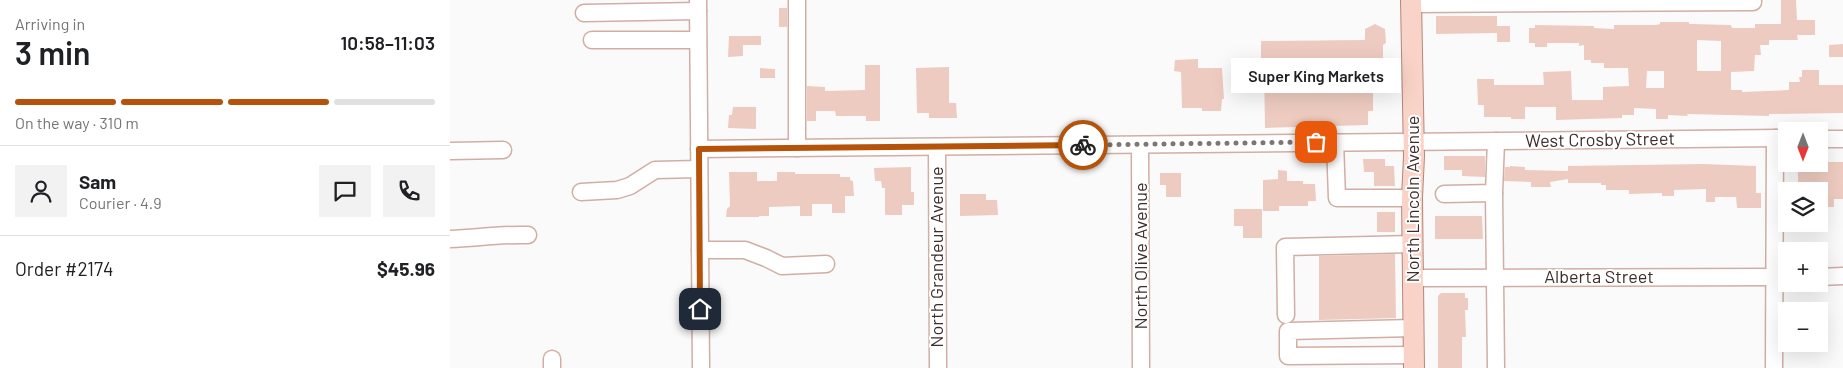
<!DOCTYPE html>
<meta charset="utf-8">
<style>
:root{--surface:#fff;--page:#f2f2f2;--text:#202124;--muted:#757577;--line:#e0e0e0;--accent:#b45309}
body{margin:0;font-family:Barlow,sans-serif;background:var(--page);color:var(--text);height:100vh;display:flex;flex-direction:column;font-size:19px;white-space:nowrap}
*{box-sizing:border-box;margin:0}
p{font-size:16px;color:var(--muted)}
.icon{flex:none;width:28px;height:28px;fill:none;stroke:currentColor;stroke-width:2;stroke-linecap:round;stroke-linejoin:round}
.map{position:relative;flex:1;overflow:hidden}
.side{display:flex;flex-direction:column;background:var(--surface);width:450px}
.side>*{flex:none}
.needle{width:32px;rotate:180deg}
.buttons{position:absolute;left:1328px;top:122px;display:grid;gap:10px}
.buttons a{display:grid;place-items:center;width:50px;height:50px;border-radius:0px;background:var(--surface);box-shadow:0 5px 20px #0002;font-size:25px}
.pin{position:absolute;display:grid;place-items:center;width:42px;height:42px;color:#fff;margin:-21px;border-radius:10px;box-shadow:0 2px 8px #0006}
.courier{position:absolute;display:grid;place-items:center;width:50px;height:50px;margin:-25px;border:4px solid #b45309;border-radius:50%;background:#fff;color:#222;box-shadow:0 1px 6px #0007}
.bubble{position:absolute;height:35px;border-radius:0px;background:var(--surface);box-shadow:0 5px 20px #0002;font-size:16px;font-weight:600;line-height:35px;text-align:center}
.head em{font-style:normal;font-weight:600}
.head div{display:flex;flex-direction:column-reverse}
.head{display:flex;align-items:center;justify-content:space-between;height:85px;padding:0 15px}
h1{font-size:32px;font-weight:600;line-height:38px}
.bar{display:grid;grid-template-columns:repeat(4,1fr);gap:8px 5px;align-content:center;height:60px;padding:0 15px}
.bar i{height:6px;border-radius:4px;background:var(--line)}
.bar .on{background:var(--accent)}
.bar p{grid-column:span 4}
.line{display:flex;align-items:center;gap:12px;padding:0 15px;border-top:1px solid var(--line)}
.line div{flex:1}
.round{display:grid;place-items:center;flex:none;width:52px;height:52px;border-radius:0px;background:var(--page)}
main{display:flex;flex:1;min-height:0}
.map>svg:first-child{display:block}
.building{fill:#eecbc0;fill-rule:evenodd}
.lines{fill:none;stroke-linecap:round;stroke-linejoin:round}
.minor-casing{stroke:#d1aea3;stroke-width:19}
.major-casing{stroke:#b58679;stroke-width:22}
.minor{stroke:#fff;stroke-width:16}
.major{stroke:#fad3c8;stroke-width:20}
.done{stroke:#7f7573;stroke-width:5;stroke-dasharray:0 9}
.route{stroke:#b45309;stroke-width:6}
.labels{text-anchor:middle;stroke-width:4;stroke-linejoin:round;paint-order:stroke}
.street-label{font-size:18px;fill:#3d2e2a;stroke:#fff}
</style>
<main>
<section class="side">
<div class="head"><div><h1>3 min</h1><p>Arriving in</p></div><em>10:58–11:03</em></div>
<div class="bar"><i class="on"></i><i class="on"></i><i class="on"></i><i></i><p>On the way · 310 m</p></div>
<div class="line" style="height:90px"><a class="round"><svg class="icon" aria-label="person" viewBox="0 0 24 24"><circle cx="12" cy="8" r="4"/><path d="M4 21q1-7 8-7t8 7"/></svg></a><div><b>Sam</b><p>Courier · 4.9</p></div><a class="round"><svg class="icon" aria-label="chat" viewBox="0 0 24 24"><path d="M4 5h16v11H9l-5 4z"/></svg></a><a class="round"><svg class="icon" aria-label="phone" viewBox="0 0 24 24"><path d="M5 4h4l2 5-3 2q2 4 5 5l2-3 5 2v4C11 20 4 13 5 4z"/></svg></a></div>
<div class="line" style="height:65px"><div>Order #2174</div><b>$45.96</b></div>
</section>
<div class="map">
<svg width="1393" height="368" viewBox="0 0 1393 368">
<rect width="100%" height="100%" fill="#fafafa"/>
<!-- building -->
<g class="building">
<path d="M1331,0H1346L1347,20H1365V35H1347L1348,40H1319V45H1310L1311,55H1305L1304,71L1281,72V90H1292V92L1339,90V82H1350L1349,77H1352V70H1369V85H1393V113L1319,114V116L1237,114L1238,116L1218,115V119H1206V109L1184,108V115H1172V118L1106,120V107H1075V119H1061V117H1034V105H1028L1027,79H1044V85H1094L1093,72L1121,71L1122,100H1153V87L1179,86L1178,68H1154V63H1141V60H1134V45L1129,46V43H1097V47H1085V43H1079V28H1085V25L1144,26V28L1164,29V25H1206L1210,24V22H1239V24H1242L1281,25L1282,28H1305V24H1331ZM1247,40L1271,41V71H1247ZM1197,71H1214V88H1196Z"/>
<rect x="329" y="8" width="8" height="19"/>
<polygon points="986,16 1047,16 1047,33 986,34"/>
<polygon points="925,24 935,29 936,43 933,45 933,93 923,93 923,111 918,111 918,125 815,128 814,65 811,65 811,41 915,40 915,29"/>
<rect x="1047" y="26" width="13" height="16"/>
<polygon points="279,36 311,36 311,45 293,45 293,56 278,57"/>
<polygon points="1393,44 1393,57 1379,57 1379,45"/>
<polygon points="748,59 748,68 772,68 774,99 772,99 771,111 752,111 752,108 732,108 731,72 724,71 725,60"/>
<polygon points="415,65 430,65 430,121 416,121 416,116 386,116 385,111 366,111 366,121 357,121 357,86 375,87 375,91 415,90"/>
<polygon points="499,67 499,103 506,103 507,118 479,118 479,113 467,113 466,68"/>
<polygon points="310,68 325,69 325,78 310,78"/>
<polygon points="283,107 306,107 306,129 278,128 279,115 282,115"/>
<polygon points="994,156 1035,156 1035,177 1012,176 1012,170 994,170"/>
<polygon points="913,159 935,159 935,166 944,166 945,186 924,186 924,172 914,172"/>
<polygon points="1378,162 1393,162 1393,199 1384,199 1384,207 1372,207 1372,185 1348,185 1348,166 1356,166 1356,164 1378,164"/>
<polygon points="1253,164 1306,166 1306,193 1311,193 1311,208 1287,208 1286,197 1265,197 1265,202 1256,202 1256,189 1224,190 1224,196 1212,196 1212,193 1179,194 1179,190 1156,190 1156,185 1151,185 1151,183 1118,183 1118,179 1100,182 1101,187 1081,187 1081,182 1054,181 1055,167 1060,167 1060,166 1075,167 1075,170 1118,171 1118,166"/>
<polygon points="461,167 461,192 464,192 464,205 452,205 452,215 435,215 435,188 432,188 431,181 425,181 424,168"/>
<polygon points="828,170 837,171 837,181 853,181 853,184 865,184 866,201 858,201 858,206 829,206 829,211 813,211 813,180 828,179"/>
<polygon points="279,172 307,172 307,181 327,181 327,172 345,172 345,174 390,174 390,177 400,177 400,180 403,181 404,196 395,196 395,213 382,213 382,204 362,204 362,216 350,216 350,206 319,207 319,216 309,216 309,217 276,217 277,209 280,206"/>
<polygon points="710,173 731,173 731,197 716,197 716,185 710,185"/>
<polygon points="510,194 536,194 536,200 547,200 548,215 510,216"/>
<polygon points="784,209 812,209 812,238 793,238 793,226 784,226"/>
<rect x="927" y="212" width="18" height="20"/>
<polygon points="985,216 1032,216 1033,239 985,239"/>
<polygon points="945,254 946,318 869,320 869,256"/>
<polygon points="991,293 1015,293 1015,298 1018,298 1018,310 1015,310 1016,337 1012,337 1012,368 988,368 988,296"/>
</g>
<g class="lines">
<!-- minor casing -->
<g class="minor-casing">
<g id="minor">
<polyline points="248,0 251,368"/>
<polyline points="347,0 347,148"/>
<polyline points="961,4 1303,2"/>
<polyline points="134,13 248,11"/>
<polyline points="142,40 248,40"/>
<polyline points="1369,139 1393,139"/>
<polyline points="885,142 887,198 962,198"/>
<polyline points="690,145 691,368"/>
<polyline points="487,147 488,368"/>
<polyline points="249,149 1336,138"/>
<polyline points="0,151 53,150"/>
<polyline points="131,192 167,190 180,186 205,170 249,169"/>
<polyline points="1044,193 1046,368"/>
<polyline points="994,194 1044,193 1046,141"/>
<path d="M0,239C27,238 51,234 78,235"/>
<polyline points="250,250 295,250 316,258 332,266 376,264"/>
<polyline points="1369,277 1393,276"/>
<polyline points="963,278 1336,277"/>
<polyline points="836,315 835,247 963,244"/>
<polyline points="963,328 838,331 838,356 964,355"/>
<polyline points="102,359 102,368"/>
<polyline points="1324,368 1325,138"/>
</g>
</g>
<!-- major casing -->
<g class="major-casing">
<polyline id="major" points="961,0 964,156 962,198 964,368"/>
</g>
<!-- minor -->
<use href="#minor" class="minor"/>
<!-- major -->
<use href="#major" class="major"/>
</g>
<g class="lines">
<!-- done -->
<polyline class="done" points="633,145 866,142"/>
<!-- route -->
<polyline class="route" points="250,309 249,149 633,145"/>
</g>
<g class="labels">
<!-- street labels -->
<g class="street-label">
<text transform="translate(1150 140) rotate(-1)" y="6">West Crosby Street</text>
<text transform="translate(963 199) rotate(-90)" y="6">North Lincoln Avenue</text>
<text transform="translate(691 256) rotate(-90)" y="6">North Olive Avenue</text>
<text transform="translate(487 257) rotate(-90)" y="6">North Grandeur Avenue</text>
<text x="1149" y="283">Alberta Street</text>
</g>
</g>
</svg>
<div class="buttons">
<a><svg class="needle" viewBox="-14 -14 28 28"><path d="M0-13l5 13h-10z" fill="#e53935"/><path d="M0 13l5-13h-10z" fill="#757577"/></svg></a>
<a><svg class="icon" aria-label="layers" viewBox="0 0 24 24"><path d="M12 4l9 5-9 5-9-5zM3 14l9 5 9-5"/></svg></a>
<a>+</a>
<a>−</a>
</div>
<div class="pin" style="left:866px;top:142px;background:#ea580c"><svg class="icon" aria-label="bag" viewBox="0 0 24 24"><path d="M5 8h14l-1 12H6zM9 8a3 3 0 0 1 6 0"/></svg></div>
<div class="pin" style="left:250px;top:309px;background:#1f2937"><svg class="icon" aria-label="home" viewBox="0 0 24 24"><path d="M3 11l9-7 9 7M6 9v11h12V9"/></svg></div>
<div class="courier" style="left:633px;top:145px"><svg class="icon" aria-label="bike" viewBox="0 0 24 24"><circle cx="6" cy="16" r="4"/><circle cx="18" cy="16" r="4"/><path d="M6 16l4-8h5l3 8M10 8l3 8H6M13 5h3"/></svg></div>
<div class="bubble" style="left:781px;top:58px;width:170px">Super King Markets</div>
</div>
</main>
